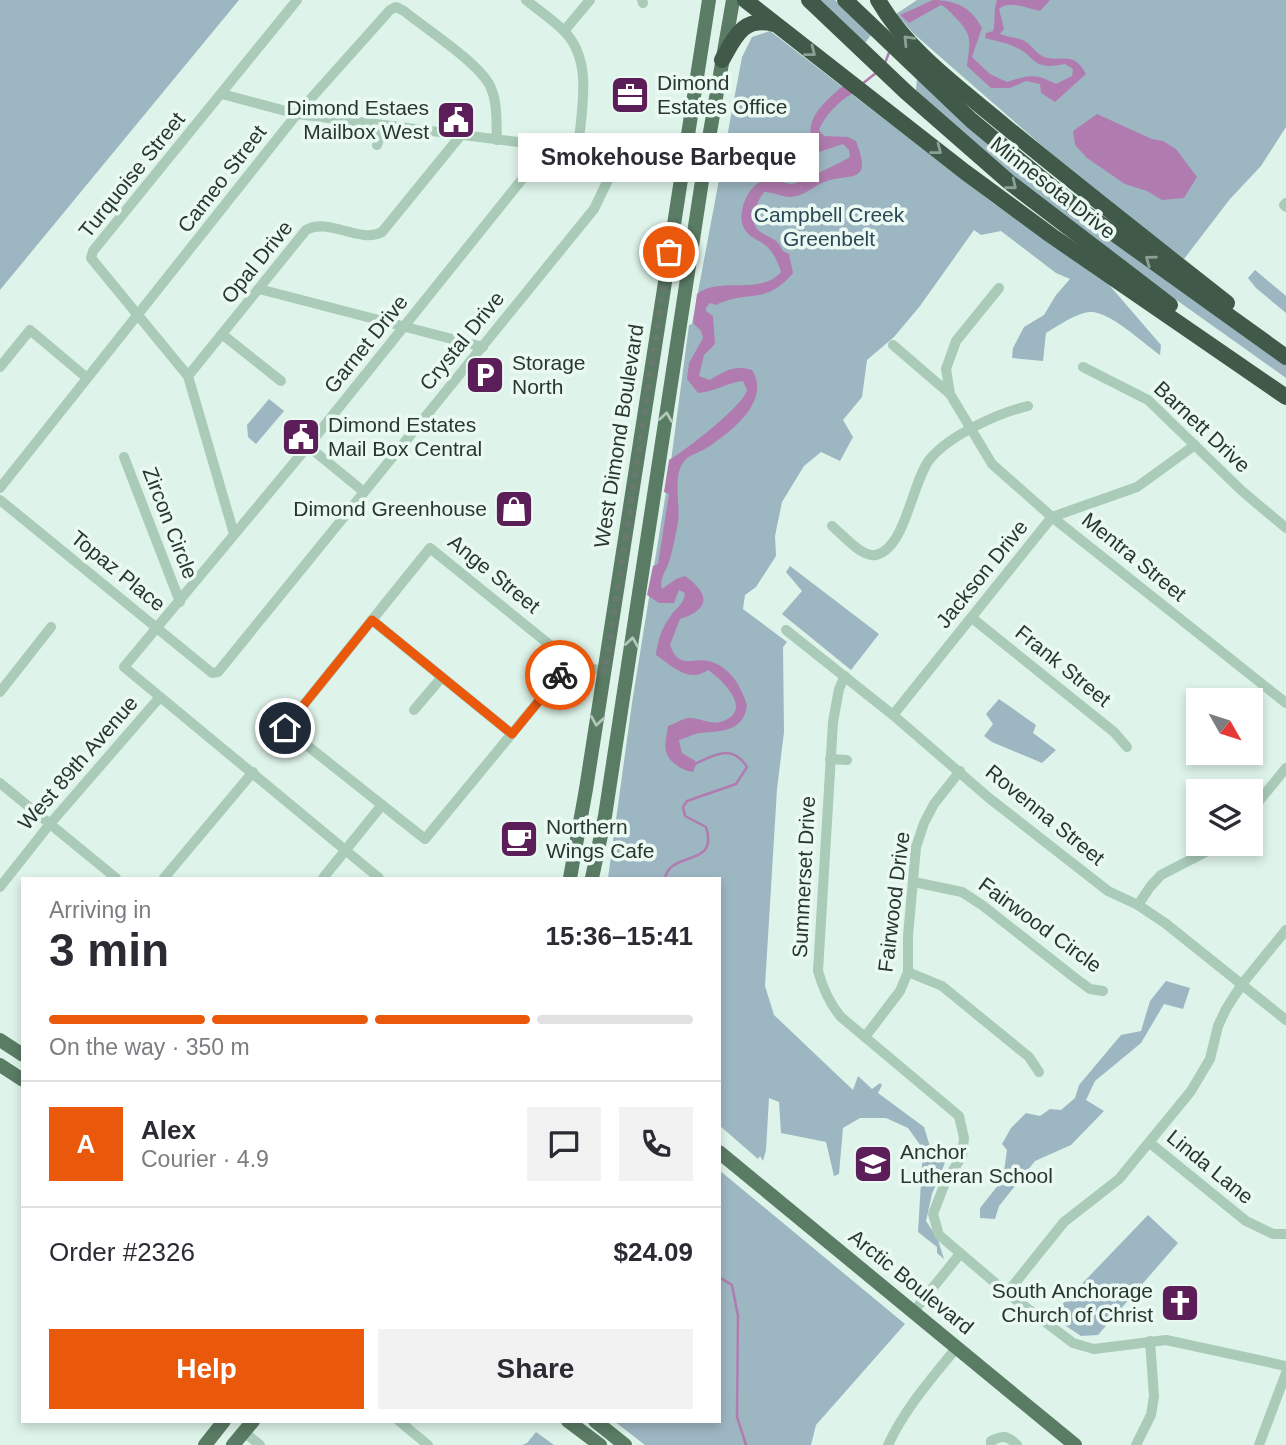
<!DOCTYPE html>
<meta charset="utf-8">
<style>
:root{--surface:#fff;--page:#f2f2f3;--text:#2b2b33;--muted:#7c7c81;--line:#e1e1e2;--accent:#ea580c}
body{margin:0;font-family:Helvetica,sans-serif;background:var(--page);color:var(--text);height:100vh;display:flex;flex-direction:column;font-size:26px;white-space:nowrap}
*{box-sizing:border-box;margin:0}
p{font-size:23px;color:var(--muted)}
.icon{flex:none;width:38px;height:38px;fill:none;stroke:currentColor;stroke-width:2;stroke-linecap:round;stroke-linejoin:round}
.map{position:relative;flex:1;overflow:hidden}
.drawer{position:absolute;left:21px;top:877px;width:700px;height:546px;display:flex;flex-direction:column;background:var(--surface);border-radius:0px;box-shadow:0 4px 10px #0003}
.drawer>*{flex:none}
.needle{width:46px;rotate:129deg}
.tools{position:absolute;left:1186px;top:688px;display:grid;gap:14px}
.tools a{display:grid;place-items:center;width:77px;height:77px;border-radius:0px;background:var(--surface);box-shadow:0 4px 10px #0003;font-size:35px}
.pin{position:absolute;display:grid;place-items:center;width:60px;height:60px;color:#fff;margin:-30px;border:4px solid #fff;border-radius:50%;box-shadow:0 2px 7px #0007}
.courier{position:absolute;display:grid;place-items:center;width:70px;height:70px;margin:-35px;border:5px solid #ea580c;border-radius:50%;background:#fff;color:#222;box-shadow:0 2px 9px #0007}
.bubble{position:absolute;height:49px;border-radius:0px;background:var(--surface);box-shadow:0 4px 10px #0003;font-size:23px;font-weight:600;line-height:49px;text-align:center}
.overview em{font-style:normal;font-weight:600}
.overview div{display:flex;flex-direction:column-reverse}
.overview{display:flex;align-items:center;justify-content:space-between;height:119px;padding:0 28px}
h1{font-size:46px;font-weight:600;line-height:52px}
.bar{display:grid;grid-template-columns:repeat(4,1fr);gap:10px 7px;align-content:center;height:84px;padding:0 28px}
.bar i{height:9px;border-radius:5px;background:var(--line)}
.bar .active{background:var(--accent)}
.bar p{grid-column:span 4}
.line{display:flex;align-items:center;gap:18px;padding:0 28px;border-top:2px solid var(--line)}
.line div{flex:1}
.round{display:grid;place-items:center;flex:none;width:74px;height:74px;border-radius:0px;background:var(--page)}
.primary-button{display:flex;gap:14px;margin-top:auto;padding:14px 28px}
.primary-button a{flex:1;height:80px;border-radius:0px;background:var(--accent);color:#fff;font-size:28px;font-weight:600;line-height:80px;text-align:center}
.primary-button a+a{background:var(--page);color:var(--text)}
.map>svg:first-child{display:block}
.green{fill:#9db7c2}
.water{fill:#b07caf}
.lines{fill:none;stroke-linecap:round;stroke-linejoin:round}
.stream{stroke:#b07caf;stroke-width:2.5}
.minor{stroke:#a9cbb8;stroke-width:10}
.major{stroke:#5a7b64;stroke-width:14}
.highway{stroke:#405948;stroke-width:16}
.oneway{stroke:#8ca195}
.oneway2{stroke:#b0c7ba}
.done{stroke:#68796f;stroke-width:7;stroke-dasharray:0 12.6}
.route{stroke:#ea580c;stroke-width:9}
.labels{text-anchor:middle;stroke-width:7;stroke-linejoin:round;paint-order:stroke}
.poi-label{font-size:21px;fill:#29382e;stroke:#eafaf3;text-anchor:start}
.street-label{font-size:21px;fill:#29382e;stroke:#eafaf3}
.park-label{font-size:21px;fill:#2c4857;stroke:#eafaf3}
</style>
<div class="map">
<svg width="1286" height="1445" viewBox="0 0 1286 1445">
<rect width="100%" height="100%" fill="#def3e9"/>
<!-- green -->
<g class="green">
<polygon points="0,0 239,0 0,290"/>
<polygon points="819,0 835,0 871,35 865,43"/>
<polygon points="917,0 1286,0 1286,127 1261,166 1230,199 1184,259 1080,179 914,34 896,14"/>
<path d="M770,31L993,203L1104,279L1161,345L1160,355C1144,344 1110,311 1090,312C1078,312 1056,327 1046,333L1043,361L1012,358L1013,348L1024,327L1044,315L1056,295L1070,279L1056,273L1001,231L981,235L974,230L920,306L894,337L867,360L862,397L843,420L853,437L840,461L821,452L804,466L782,502L775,536L776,556L756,587L745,595L743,609L787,642L783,647L784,732L777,789L765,986L774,1015L853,1090L858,1076L872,1089L880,1083L882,1085L878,1093L924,1127L931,1150L947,1148L949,1153L932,1194L926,1221L937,1237L944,1259L937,1253V1247L918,1232L923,1149L908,1128L886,1118H860L843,1128L839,1174L834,1176L826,1142L781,1133L779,1102L769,1098L766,1150L763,1161L760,1156L758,1159L719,1125V878H608L632,703L671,461L689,325L692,324L742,57L752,37Z"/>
<polygon points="917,78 1058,199 1286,365 1286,378 1161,289 995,163 916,90"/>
<polygon points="1255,270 1286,296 1286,313 1256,288 1248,278"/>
<polygon points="269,399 284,411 256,444 248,437 247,425"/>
<polygon points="790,566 879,634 851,670 782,614 802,591 786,572"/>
<polygon points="999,699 1036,725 1033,733 1056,750 1042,763 992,742 984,736 993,724 986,714"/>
<polygon points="1166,981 1190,988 1183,1009 1164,1004 1141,1043 1095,1081 1086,1100 1104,1111 1071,1145 1035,1161 999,1206 995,1219 980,1218 980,1208 1003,1179 1007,1150 1002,1144 1011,1128 1026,1113 1040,1116 1050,1109 1061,1110 1075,1098 1079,1085 1121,1035 1141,1031 1150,1001"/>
<polygon points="719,1170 905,1324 816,1425 811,1445 645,1445 614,1421 719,1421"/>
<polygon points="1148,1215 1178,1243 1098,1335 1081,1336 1051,1316"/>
<polygon points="536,1432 554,1445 522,1445 527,1443"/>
</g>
<!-- water -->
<g class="water">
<path d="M933,0C956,0 972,8 982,28L972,57L990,74L1007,82C1029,75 1035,73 1056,84L1072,76L1073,69L1065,64C1029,71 1039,57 1013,46C1005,42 994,41 985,38L986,33L993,31C996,21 993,11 997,0H1050L1040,11C1027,8 1008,0 999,9L1004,29L1000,34C1008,38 1020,37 1026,42C1033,47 1039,57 1048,58C1065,61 1074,52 1086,74L1055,102L1041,93L1040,84L1026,81L1010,88H991L967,66C970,41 973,35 955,17C950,12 947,8 941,5L909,23L900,15Z"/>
<path d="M843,86L853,93C839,101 825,115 819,130L824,136L848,137L856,141C874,188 848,171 822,183C811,188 804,196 791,197C782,197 773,192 764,192C756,203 746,224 762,233C772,239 778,239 783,251L789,254L793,273C765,306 750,289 716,305L710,303L706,308V311L713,316L715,344L704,355L699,376L710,380C726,370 735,365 752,370C772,401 730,433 705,449C699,452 691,455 686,459C671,475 681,503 678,522C676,534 673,548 670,559C667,571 659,577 662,589L676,579L685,576C710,594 711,609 680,619L670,645C680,672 693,655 712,662C732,669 741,687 747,705C744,732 721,731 700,733C693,734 686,738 679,740L682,753L697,762L693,772C683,771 668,762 666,751C664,744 667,733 668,726C675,724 681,719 688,718C699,717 711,725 720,722C755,712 724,681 708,670C688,684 671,665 656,655C657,642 662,627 670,617C676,607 684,605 685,593L679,590L674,603H659L647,595L653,566L658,564L669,494L664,492L669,460C685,451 743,406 747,390L743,381C726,383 714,392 698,393L687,379L689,363L703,338L701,331L693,323L697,294C720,276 760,296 781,272C778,262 773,251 765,245C756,238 746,237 742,223C739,208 749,183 766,180C774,178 784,184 792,184C796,184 847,160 850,157L849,150L843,144L819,152C797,126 822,103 843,86Z"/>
<polygon points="1097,114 1152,139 1163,141 1176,149 1197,177 1184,198 1162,200 1147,191 1125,184 1087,158 1075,145 1073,131"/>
</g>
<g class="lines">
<!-- stream -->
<g class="stream">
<polyline points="885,63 890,50"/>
<polyline points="862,84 876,73"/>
<path d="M665,878C671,850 719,868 706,827L685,816L683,807L687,801L736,784L747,767C732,743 714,755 695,764"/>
<polyline points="719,1277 732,1285 738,1316 737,1417 746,1445"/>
</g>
<!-- minor -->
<g class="minor">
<path d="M526,0C538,10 552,19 564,31C594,61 581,111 578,150"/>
<polyline points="642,0 643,3"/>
<polyline points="564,31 590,0"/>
<polyline points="222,94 297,114 605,153 622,151 683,158"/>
<polyline points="377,145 384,125"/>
<polyline points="1286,203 1284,205 1286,207"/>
<polyline points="999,288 956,341 946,369 950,394 992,464 1052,517 1286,703"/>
<polyline points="259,289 483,347"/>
<polyline points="223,335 281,381"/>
<polyline points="893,345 950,394"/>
<polyline points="0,367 30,330 87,378"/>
<polyline points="1083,367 1148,400 1242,491 1286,528"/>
<path d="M188,376L306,230C328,217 360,244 382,232L461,135"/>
<polyline points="308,446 364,492"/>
<polyline points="124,457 180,602"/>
<path d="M0,488L297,114L390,10L396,7L404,11C426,29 479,63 490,86C498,102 496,123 497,140"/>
<polyline points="0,500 212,673 218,672 594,209 622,151"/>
<path d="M832,526C843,535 862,558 876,555C906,548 912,481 930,459C950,435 998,413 1028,406"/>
<polyline points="234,534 188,376 91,258 93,251 297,0"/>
<polyline points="972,618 1114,732 1127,747"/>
<polyline points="372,620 512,734"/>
<polyline points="786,630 893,715 989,798 1108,891 1138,905 1165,923 1286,1020"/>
<polyline points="571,662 425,839 285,728 430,548 571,662 605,672"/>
<path d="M845,676L839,689L833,722L818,971C823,989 829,1003 841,1017L959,1116L964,1138L962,1156L945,1183L933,1214L939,1235L1007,1293L1073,1343L1094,1349L1166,1340L1286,1366"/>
<polyline points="0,692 51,627"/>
<polyline points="414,710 442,677"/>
<polyline points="893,715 1052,517 1137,487 1195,445"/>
<polyline points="830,759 847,760"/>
<polyline points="0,783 116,878"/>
<polyline points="1226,786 1232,791"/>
<polyline points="1251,811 1286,768"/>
<polyline points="164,878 253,772"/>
<polyline points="323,878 382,805"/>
<polyline points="379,878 124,667 308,446 548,147"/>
<polyline points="914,882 962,892 982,905 1075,978 1090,989 1103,991"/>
<polyline points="0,887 49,825 160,697"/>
<polyline points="1138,905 1150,887 1161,875 1221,844"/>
<polyline points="908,972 942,986 1029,1057 1039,1072"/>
<polyline points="865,1037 900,991 908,972 908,936 916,847 924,823 934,804 960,771"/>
<polyline points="1150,1143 1246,1221 1273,1234 1286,1234"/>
<polyline points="1007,1293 1064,1222 1119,1179 1191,1091 1210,1059 1218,1026 1226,1009 1242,984 1286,930"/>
<polyline points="914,1311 960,1254"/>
<polyline points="399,1421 428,1445"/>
<polyline points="244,1432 260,1445"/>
<path d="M888,1445C905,1408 932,1378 957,1347"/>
<path d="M991,1445V1441C1003,1435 1007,1435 1017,1445"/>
<polyline points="1136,1445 1151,1415 1154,1396 1150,1341"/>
<polyline points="1259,1445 1286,1373"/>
</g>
<!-- major -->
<g class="major">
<polyline points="570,878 586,789 709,0"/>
<polyline points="592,878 605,816 705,161 733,0"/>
<polyline points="0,1040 23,1055"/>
<polyline points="0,1065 23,1080"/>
<polyline points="719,1152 1075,1445"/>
<polyline points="568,1421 600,1445"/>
<polyline points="595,1421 625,1445"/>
<polyline points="205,1445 224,1421"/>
<polyline points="233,1445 253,1421"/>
</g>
<!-- highway -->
<g class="highway">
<polyline points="745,0 965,172 1052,236 1286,397"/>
<polyline points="809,0 906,92 1009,182 1170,305"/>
<polyline points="845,0 971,120 1070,202 1286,357"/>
<path d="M878,0C908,52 961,89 1006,127C1079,187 1153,245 1227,303"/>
<path d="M722,60C735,37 743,16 774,24"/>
</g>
</g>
<!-- one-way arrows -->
<defs><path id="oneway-chevron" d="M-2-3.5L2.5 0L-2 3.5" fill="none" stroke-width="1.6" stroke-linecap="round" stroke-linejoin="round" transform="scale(1.75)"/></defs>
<g class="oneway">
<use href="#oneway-chevron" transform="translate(908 40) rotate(-134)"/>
<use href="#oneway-chevron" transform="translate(811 52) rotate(38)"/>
<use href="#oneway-chevron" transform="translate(937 150) rotate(38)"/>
<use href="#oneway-chevron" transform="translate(1012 185) rotate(39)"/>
<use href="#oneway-chevron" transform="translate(1150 260) rotate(-144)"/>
</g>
<g class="oneway2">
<use href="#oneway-chevron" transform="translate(666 417) rotate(-81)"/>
<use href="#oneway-chevron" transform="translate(632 642) rotate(-81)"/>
<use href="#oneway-chevron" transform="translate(597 721) rotate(99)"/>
</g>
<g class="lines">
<!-- done -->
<polyline class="done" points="560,675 571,662 605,672 669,252"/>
<!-- route -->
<polyline class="route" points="285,728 372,620 512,734 560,675"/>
</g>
<!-- icons -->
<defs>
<g id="office-square" transform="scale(2.0125)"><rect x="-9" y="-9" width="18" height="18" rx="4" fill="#5b1e58" stroke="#eafaf3"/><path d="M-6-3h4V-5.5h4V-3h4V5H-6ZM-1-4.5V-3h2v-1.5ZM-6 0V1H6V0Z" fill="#fff"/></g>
<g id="civic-square" transform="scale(2.0125)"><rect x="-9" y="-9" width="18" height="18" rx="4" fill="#5b1e58" stroke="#eafaf3"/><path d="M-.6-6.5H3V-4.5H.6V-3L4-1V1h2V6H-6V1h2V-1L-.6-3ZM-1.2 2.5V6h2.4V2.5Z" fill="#fff"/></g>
<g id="parking-square" transform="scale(2.0125)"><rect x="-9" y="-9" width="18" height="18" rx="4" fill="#5b1e58" stroke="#eafaf3"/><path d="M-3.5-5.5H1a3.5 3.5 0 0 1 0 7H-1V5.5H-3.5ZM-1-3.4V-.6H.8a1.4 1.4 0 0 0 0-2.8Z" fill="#fff"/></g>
<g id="shop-square" transform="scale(2.0125)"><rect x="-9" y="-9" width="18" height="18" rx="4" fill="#5b1e58" stroke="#eafaf3"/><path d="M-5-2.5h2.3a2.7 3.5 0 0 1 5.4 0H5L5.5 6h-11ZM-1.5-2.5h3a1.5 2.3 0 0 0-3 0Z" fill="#fff"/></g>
<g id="cafe-square" transform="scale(2.0125)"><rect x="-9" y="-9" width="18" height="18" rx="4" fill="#5b1e58" stroke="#eafaf3"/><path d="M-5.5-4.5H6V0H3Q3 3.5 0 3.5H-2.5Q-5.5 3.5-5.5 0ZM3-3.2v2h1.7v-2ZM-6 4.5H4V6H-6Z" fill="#fff"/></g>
<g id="school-square" transform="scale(2.0125)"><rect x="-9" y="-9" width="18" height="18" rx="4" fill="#5b1e58" stroke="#eafaf3"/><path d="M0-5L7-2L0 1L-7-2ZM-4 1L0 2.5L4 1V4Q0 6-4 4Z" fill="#fff"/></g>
<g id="church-square" transform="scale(2.0125)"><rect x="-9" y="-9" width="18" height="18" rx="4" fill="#5b1e58" stroke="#eafaf3"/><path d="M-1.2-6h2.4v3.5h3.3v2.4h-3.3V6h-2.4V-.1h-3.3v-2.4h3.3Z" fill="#fff"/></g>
</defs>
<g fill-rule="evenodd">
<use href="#office-square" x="630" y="95"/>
<use href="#civic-square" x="456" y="120"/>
<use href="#parking-square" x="485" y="375"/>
<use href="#civic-square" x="301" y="437"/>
<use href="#shop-square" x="514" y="509"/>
<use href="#cafe-square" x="519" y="839"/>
<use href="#school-square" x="873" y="1164"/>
<use href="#church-square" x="1180" y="1303"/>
</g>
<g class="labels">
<!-- poi labels -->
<g class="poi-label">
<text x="657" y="90">Dimond<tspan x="657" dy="24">Estates Office</tspan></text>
<text x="429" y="115" text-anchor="end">Dimond Estaes<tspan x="429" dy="24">Mailbox West</tspan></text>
<text x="512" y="370">Storage<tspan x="512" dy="24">North</tspan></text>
<text x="328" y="432">Dimond Estates<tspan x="328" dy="24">Mail Box Central</tspan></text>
<text x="487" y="516" text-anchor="end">Dimond Greenhouse</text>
<text x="546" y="834">Northern<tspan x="546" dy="24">Wings Cafe</tspan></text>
<text x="900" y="1159">Anchor<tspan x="900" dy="24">Lutheran School</tspan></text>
<text x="1153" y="1298" text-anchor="end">South Anchorage<tspan x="1153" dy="24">Church of Christ</tspan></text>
</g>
<!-- street labels -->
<g class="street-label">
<text transform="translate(132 175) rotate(-51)" y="7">Turquoise Street</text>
<text transform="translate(222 179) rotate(-52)" y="7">Cameo Street</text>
<text transform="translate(1053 188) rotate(38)" y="7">Minnesota Drive</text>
<text transform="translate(257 262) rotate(-51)" y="7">Opal Drive</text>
<text transform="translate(462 341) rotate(-51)" y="7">Crystal Drive</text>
<text transform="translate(366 344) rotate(-51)" y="7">Garnet Drive</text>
<text transform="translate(1202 427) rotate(43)" y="7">Barnett Drive</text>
<text transform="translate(619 436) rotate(-81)" y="7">West Dimond Boulevard</text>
<text transform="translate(170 523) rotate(69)" y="7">Zircon Circle</text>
<text transform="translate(1134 557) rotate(39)" y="7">Mentra Street</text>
<text transform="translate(118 571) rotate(39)" y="7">Topaz Place</text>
<text transform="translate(494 574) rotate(39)" y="7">Ange Street</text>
<text transform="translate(982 574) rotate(-51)" y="7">Jackson Drive</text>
<text transform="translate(1063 666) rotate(39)" y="7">Frank Street</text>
<text transform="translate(78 763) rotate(-49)" y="7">West 89th Avenue</text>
<text transform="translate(1045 815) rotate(39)" y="7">Rovenna Street</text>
<text transform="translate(804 877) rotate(-87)" y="7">Summerset Drive</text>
<text transform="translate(894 902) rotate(-83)" y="7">Fairwood Drive</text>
<text transform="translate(1040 925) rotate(36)" y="7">Fairwood Circle</text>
<text transform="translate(1210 1167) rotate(39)" y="7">Linda Lane</text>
<text transform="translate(911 1282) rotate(39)" y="7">Arctic Boulevard</text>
</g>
<!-- park labels -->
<g class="park-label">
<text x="829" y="222">Campbell Creek<tspan x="829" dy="24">Greenbelt</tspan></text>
</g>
</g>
</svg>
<div class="tools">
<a><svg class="needle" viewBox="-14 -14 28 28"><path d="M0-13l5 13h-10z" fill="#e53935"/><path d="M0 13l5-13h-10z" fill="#7c7c81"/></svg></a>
<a><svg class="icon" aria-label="layers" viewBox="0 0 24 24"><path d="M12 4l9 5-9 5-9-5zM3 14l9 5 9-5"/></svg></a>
</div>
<div class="pin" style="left:669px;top:252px;background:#ea580c"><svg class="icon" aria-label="bag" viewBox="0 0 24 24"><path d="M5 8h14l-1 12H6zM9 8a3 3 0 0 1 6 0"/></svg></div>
<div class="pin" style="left:285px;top:728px;background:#1f2937"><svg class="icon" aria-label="home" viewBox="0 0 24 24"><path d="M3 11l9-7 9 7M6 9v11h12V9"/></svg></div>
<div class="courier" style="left:560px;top:675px"><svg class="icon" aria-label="bike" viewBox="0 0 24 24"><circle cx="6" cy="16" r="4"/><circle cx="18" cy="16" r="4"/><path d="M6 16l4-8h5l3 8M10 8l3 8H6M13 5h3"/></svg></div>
<div class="bubble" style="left:518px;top:133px;width:301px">Smokehouse Barbeque</div>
<section class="drawer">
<div class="overview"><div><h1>3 min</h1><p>Arriving in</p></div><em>15:36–15:41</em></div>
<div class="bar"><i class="active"></i><i class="active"></i><i class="active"></i><i></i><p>On the way · 350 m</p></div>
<div class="line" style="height:126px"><b class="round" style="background:var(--accent);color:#fff">A</b><div><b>Alex</b><p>Courier · 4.9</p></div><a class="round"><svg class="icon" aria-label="chat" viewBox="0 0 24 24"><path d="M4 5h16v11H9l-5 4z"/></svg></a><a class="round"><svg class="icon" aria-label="phone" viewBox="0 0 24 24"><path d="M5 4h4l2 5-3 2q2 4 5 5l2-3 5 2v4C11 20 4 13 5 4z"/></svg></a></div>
<div class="line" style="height:91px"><div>Order #2326</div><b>$24.09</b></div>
<div class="primary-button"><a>Help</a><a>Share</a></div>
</section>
</div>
